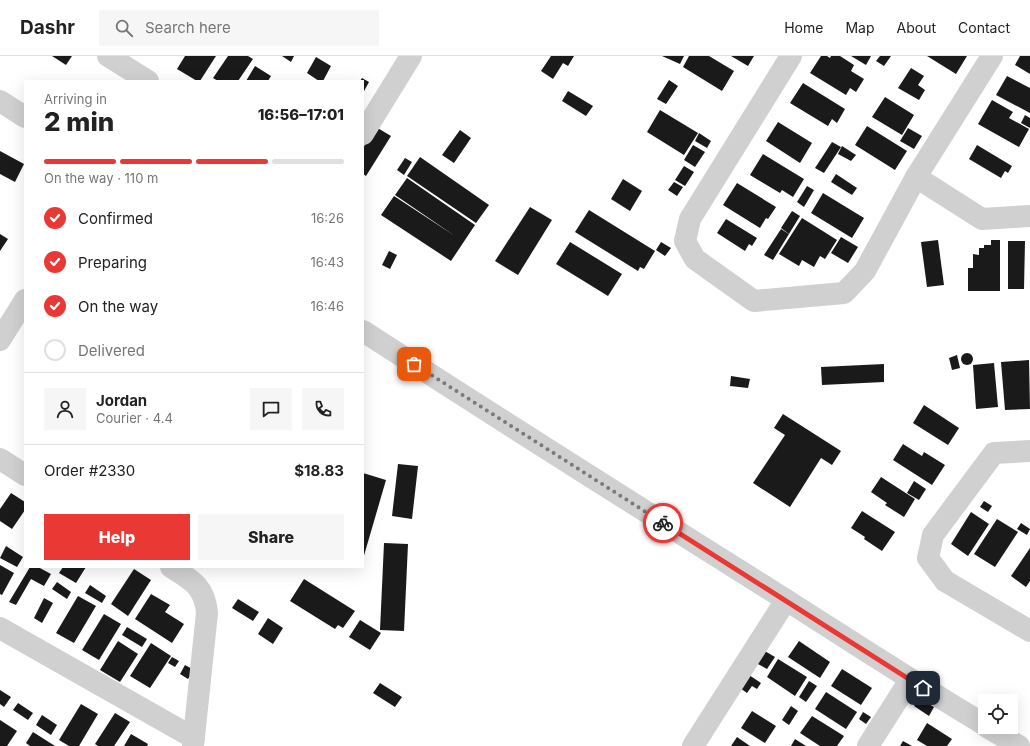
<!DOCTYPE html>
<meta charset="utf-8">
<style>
:root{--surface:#fff;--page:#f6f6f6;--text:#222;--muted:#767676;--line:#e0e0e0;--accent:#ea3834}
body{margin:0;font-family:Inter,sans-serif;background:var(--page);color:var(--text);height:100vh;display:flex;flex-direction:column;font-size:15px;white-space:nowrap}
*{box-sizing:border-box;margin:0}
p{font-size:13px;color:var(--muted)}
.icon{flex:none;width:22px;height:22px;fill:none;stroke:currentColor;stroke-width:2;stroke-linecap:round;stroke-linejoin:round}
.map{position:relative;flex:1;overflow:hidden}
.drawer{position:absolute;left:24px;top:24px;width:340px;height:488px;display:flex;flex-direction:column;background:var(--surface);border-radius:0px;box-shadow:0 4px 16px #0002}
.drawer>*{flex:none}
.tools{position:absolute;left:978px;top:638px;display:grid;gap:8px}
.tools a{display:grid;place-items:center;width:40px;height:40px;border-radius:0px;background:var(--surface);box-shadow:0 4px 16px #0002;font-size:20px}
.pin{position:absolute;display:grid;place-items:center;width:34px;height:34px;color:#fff;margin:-17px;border-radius:8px;box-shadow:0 2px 6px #0006}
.courier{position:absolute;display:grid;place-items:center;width:40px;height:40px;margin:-20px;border:3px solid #ea3834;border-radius:50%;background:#fff;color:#222;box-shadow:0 1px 5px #0007}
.summary em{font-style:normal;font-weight:800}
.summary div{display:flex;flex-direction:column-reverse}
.summary{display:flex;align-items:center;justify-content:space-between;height:68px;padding:0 20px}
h1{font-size:26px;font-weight:800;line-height:30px}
.bar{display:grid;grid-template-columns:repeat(4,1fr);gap:6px 4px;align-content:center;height:48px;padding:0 20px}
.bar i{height:5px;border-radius:3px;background:var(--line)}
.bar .current{background:var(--accent)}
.bar p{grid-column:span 4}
.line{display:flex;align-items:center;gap:10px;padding:0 20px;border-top:1px solid var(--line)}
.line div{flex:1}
.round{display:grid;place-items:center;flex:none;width:42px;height:42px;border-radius:0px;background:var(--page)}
ol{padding:0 20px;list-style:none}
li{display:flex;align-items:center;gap:12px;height:44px}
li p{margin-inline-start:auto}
li .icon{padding:4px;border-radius:50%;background:var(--accent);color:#fff;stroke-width:4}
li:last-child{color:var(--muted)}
li i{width:22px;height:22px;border:2px solid var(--line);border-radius:50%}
.cta{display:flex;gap:8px;margin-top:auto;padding:8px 20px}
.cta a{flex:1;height:46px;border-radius:0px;background:var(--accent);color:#fff;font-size:16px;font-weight:800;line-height:46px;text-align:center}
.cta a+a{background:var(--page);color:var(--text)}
header{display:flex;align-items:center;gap:24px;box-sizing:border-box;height:56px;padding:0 20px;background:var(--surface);border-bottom:1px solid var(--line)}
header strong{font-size:19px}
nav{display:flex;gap:22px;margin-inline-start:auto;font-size:14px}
.search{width:280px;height:36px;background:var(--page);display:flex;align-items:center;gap:10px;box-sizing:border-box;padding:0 14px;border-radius:0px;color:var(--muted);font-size:15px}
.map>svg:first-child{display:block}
.building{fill:#1a1a1a}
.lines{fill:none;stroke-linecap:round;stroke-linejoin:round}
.minor{stroke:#d0d0d0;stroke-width:22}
.done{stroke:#7a7a7a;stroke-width:4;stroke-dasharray:0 7.2}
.route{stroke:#ea3834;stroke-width:5}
</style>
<header>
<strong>Dashr</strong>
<div class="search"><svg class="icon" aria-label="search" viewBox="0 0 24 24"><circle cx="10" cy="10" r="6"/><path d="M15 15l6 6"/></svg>Search here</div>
<nav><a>Home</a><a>Map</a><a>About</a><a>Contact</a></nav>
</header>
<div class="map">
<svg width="1030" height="690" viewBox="0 0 1030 690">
<rect width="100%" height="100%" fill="#fff"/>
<!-- building -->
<g class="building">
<polygon points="52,0 72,0 66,9"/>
<polygon points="185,0 216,0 200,25 197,25 177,13"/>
<polygon points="228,0 248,0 253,3 238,25 218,25 213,22"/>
<polygon points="282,0 294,0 291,6"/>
<polygon points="551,0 574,0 568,10 563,7 553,23 541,15"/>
<polygon points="662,0 684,0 680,8"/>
<polygon points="689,0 709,0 734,15 722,35 683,11"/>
<polygon points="731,0 754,0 748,10"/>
<polygon points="821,0 827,0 830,2 831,0 840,0 854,9 851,15 864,23 856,36 850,32 846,39 810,17"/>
<polygon points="851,0 871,0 866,9"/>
<polygon points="880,0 891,0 884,10 876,5"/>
<polygon points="927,0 967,0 956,18"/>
<polygon points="1020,0 1030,0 1030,18 1015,9"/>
<polygon points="316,1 331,10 323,25 319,25 307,17"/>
<polygon points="255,10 271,20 268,25 246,25"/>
<polygon points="911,12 924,20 918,29 925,34 919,44 898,32"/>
<polygon points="1007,20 1030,32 1030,57 996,39"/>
<polygon points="362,22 369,26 363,37 363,25 360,25"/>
<polygon points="669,24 678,30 666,48 657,43"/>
<polygon points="803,27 845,53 837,67 832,63 828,70 790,47"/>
<polygon points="568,35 593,50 586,60 562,45"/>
<polygon points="885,41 914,59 902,79 872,61"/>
<polygon points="992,44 1013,56 1009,62 1029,73 1019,91 978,68"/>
<polygon points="660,54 698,77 684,99 647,76"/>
<polygon points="1025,59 1030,62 1030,72 1021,67"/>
<polygon points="778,66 812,87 800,107 766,85"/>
<polygon points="867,70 907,95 895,114 855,89"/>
<polygon points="376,71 391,80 366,120 363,118 363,92"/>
<polygon points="908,72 922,80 914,93 900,85"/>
<polygon points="460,74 471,82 454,107 442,99"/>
<polygon points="699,77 711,85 707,92 695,85"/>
<polygon points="832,86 841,91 824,117 815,112"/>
<polygon points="693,89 705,96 695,111 684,104"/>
<polygon points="977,89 1012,110 1008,117 1005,115 1001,122 969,103"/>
<polygon points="842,90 856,99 851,105 838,98"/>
<polygon points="0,95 24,108 15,126 0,118"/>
<polygon points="763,98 804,123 793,141 782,134 780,137 750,119"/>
<polygon points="420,101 489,149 476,167 407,120"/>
<polygon points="405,102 412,106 404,119 397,114"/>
<polygon points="684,110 694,116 685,130 675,124"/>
<polygon points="836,118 857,132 852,139 831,126"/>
<polygon points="407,122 475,169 451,205 381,159 394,140 455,180 395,139"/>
<polygon points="623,123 642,135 630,155 611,143"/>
<polygon points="674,126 683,131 677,140 668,134"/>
<polygon points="737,127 776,151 768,163 766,162 760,172 723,149"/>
<polygon points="807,130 814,134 804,151 797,146"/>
<polygon points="823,137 864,162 852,182 811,157"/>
<polygon points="530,151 552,164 518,219 495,205"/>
<polygon points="589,154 655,195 644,213 640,211 638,215 575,176"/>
<polygon points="792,155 800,160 789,178 781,172"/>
<polygon points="802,162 837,184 825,203 820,200 814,211 802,204 799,210 779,198"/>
<polygon points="726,163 757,182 752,190 749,188 745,195 717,177"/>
<polygon points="781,173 789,178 773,204 764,199"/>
<polygon points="0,178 8,183 0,195"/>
<polygon points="841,181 858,191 848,207 831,197"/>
<polygon points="938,184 944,229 927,231 921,186"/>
<polygon points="991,184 1000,184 1000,235 968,235 968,212 973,212 973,198 979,199 979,192 984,192 984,189 991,189"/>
<polygon points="1008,185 1025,185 1024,233 1008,233"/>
<polygon points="570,186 622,218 608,240 556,208"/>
<polygon points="661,186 671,192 665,200 656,194"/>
<polygon points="389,195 397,199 390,213 382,209"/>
<circle cx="967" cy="303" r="6"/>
<polygon points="957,299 960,312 952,314 949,302"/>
<polygon points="1029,304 1030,353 1005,354 1001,306"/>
<polygon points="994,307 998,351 976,353 973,309"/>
<polygon points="884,308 884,326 822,329 821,311"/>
<polygon points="731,320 750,323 748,332 730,330"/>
<polygon points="924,349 959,372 948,389 913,367"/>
<polygon points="783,358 841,395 832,409 821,402 790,451 753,427 785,379 774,372"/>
<polygon points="903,388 922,400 924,396 945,409 932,429 893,404"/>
<polygon points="398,408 418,410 412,463 392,460"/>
<polygon points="363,417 386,424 363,503"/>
<polygon points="881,421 915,443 904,461 885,449 887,447 871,436"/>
<polygon points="914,425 926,433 919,444 907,437"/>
<polygon points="11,437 25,446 25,454 12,473 0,465 0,453"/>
<polygon points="984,445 992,450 988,456 980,451"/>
<polygon points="862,455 895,476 882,495 864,483 865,481 851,472"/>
<polygon points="971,456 989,468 968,500 951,488"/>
<polygon points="997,463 1018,476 995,511 974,498"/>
<polygon points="1021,467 1030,473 1027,479 1017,473"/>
<polygon points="384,487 408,488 404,575 380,574"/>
<polygon points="6,490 23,501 17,511 0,502"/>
<polygon points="1030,492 1030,525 1026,531 1011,520"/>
<polygon points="0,509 14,517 2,539 0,538"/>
<polygon points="30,511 38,511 51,518 44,530 31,523 16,549 9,546"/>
<polygon points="63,511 86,511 76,527 59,517"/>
<polygon points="134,513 151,524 128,560 111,548"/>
<polygon points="304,523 355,555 343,572 338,569 335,573 290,545"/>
<polygon points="57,526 71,536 67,543 52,533"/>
<polygon points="90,529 106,540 102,547 85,537"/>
<polygon points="151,538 170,549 165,556 184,568 172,587 135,563"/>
<polygon points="78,540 96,550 74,587 56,577"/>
<polygon points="44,542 53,547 42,567 34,562"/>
<polygon points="238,543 259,556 253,565 232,552"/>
<polygon points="104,558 121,568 99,604 82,594"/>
<polygon points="268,562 283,572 273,588 258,578"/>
<polygon points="360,564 381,577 370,594 349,581"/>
<polygon points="127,571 147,583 142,591 122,579"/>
<polygon points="118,585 138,598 120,626 100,614"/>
<polygon points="799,585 830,606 820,622 788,601"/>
<polygon points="151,587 171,600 150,632 130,620"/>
<polygon points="763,594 775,601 767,613 756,607"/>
<polygon points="172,601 179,605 175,611 168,607"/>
<polygon points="778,603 807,621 795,640 767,621"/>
<polygon points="185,609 194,614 188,623 180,618"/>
<polygon points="842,613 872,632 861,649 831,630"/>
<polygon points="749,619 761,627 757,633 752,630 747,637 740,632"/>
<polygon points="809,625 817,630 806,646 799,641"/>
<polygon points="380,627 402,641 395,651 373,637"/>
<polygon points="0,634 11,641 4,651 0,648"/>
<polygon points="826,636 857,656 846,673 815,653"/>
<polygon points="919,642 934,651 929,660 914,650"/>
<polygon points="18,647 33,657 28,664 13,654"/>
<polygon points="81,648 98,658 79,690 69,690 59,684"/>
<polygon points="791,650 798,655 789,669 782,664"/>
<polygon points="752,655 776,670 765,687 741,672"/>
<polygon points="863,656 871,661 866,668 859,663"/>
<polygon points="115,657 130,666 114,690 98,690 95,688"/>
<polygon points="42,659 57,669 51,679 36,669"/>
<polygon points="812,660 844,680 837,690 820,690 800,677"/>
<polygon points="0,664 17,675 7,690 0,690"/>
<polygon points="927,667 952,683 947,690 927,690 917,684"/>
<polygon points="33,676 55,690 30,690 26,687"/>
<polygon points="131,678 148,688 147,690 124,690"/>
<polygon points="737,681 750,690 731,690"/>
<polygon points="795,683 806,690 791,690"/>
<polygon points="903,685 912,690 900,690"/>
</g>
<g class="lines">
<!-- minor -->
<g class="minor">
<polyline points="108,0 148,25"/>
<polyline points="791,0 690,163 685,185 695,203 754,245 844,237 865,215 916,121 992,0"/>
<polyline points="0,45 25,61"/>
<polyline points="363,78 411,0"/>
<polyline points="916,121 982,163 1030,160"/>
<path d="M363,275C499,363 635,449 772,535C843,580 913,626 985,669"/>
<polyline points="0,284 25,244"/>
<polyline points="1030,395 994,397 933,479 928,502 945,525 1030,575"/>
<polyline points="0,403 25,419"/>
<path d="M171,511C192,524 205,531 207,557L193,690"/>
<polyline points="0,572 194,682"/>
<polyline points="987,671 1019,690"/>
<polyline points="693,690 786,544"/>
<polyline points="868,690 910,624"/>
</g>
</g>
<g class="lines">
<!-- done -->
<polyline class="done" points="414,308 663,467"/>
<!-- route -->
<polyline class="route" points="663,467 923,632"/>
</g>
</svg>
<div class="tools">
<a><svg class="icon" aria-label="locate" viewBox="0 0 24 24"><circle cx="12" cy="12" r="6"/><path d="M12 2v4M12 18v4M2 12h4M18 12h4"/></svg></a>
</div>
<div class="pin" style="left:414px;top:308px;background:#ea580c"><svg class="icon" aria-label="bag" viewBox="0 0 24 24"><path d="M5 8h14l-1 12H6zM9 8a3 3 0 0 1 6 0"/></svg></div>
<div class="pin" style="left:923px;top:632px;background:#1f2937"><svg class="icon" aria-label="home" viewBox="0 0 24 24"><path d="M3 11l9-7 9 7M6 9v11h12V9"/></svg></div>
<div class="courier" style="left:663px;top:467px"><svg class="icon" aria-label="bike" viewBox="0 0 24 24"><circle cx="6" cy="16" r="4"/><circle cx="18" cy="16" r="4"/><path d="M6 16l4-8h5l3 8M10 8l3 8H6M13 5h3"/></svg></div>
<section class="drawer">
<div class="summary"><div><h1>2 min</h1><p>Arriving in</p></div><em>16:56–17:01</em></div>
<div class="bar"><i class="current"></i><i class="current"></i><i class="current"></i><i></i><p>On the way · 110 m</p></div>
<ol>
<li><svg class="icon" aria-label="check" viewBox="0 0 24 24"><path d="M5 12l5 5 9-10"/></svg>Confirmed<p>16:26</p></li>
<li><svg class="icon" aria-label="check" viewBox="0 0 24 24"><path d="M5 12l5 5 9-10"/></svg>Preparing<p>16:43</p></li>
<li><svg class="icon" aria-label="check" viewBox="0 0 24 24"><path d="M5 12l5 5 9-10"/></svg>On the way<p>16:46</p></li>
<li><i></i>Delivered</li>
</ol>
<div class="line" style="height:72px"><a class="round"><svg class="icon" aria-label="person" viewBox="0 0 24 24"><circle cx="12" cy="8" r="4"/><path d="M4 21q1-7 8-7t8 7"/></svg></a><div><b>Jordan</b><p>Courier · 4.4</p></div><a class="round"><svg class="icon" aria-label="chat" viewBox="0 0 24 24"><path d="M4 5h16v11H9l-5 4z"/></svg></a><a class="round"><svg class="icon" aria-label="phone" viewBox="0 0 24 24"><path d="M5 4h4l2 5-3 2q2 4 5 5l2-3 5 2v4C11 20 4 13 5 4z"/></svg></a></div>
<div class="line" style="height:52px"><div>Order #2330</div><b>$18.83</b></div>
<div class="cta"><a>Help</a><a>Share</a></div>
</section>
</div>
